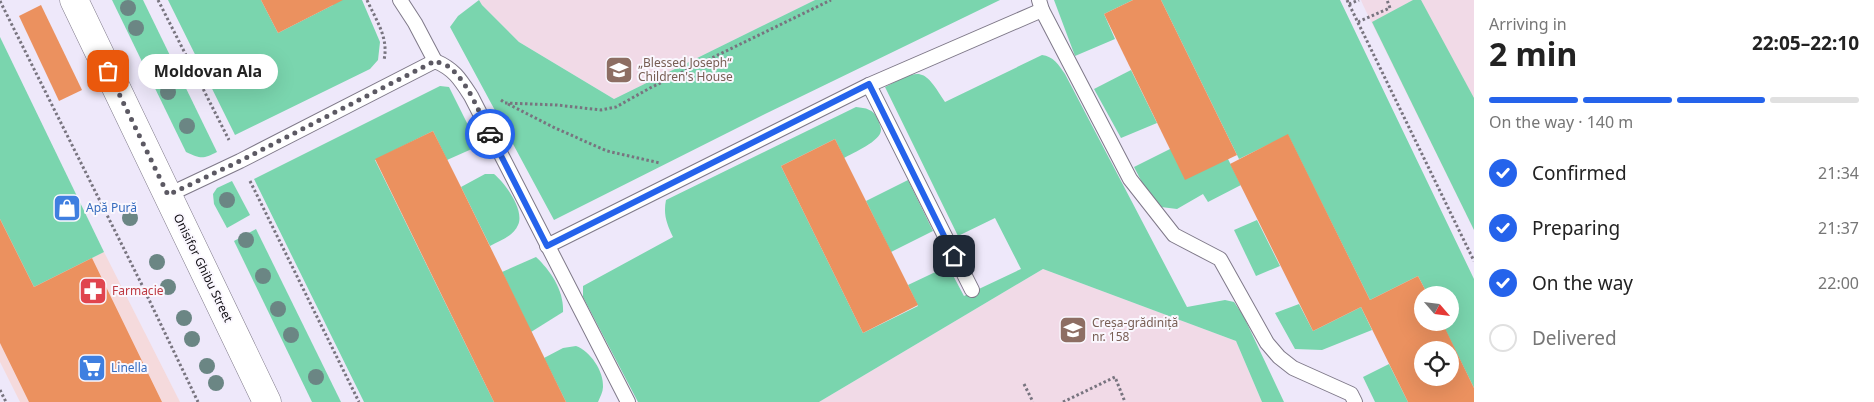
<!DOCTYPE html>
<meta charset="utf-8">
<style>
:root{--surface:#fff;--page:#f2f2f2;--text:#222;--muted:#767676;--line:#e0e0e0;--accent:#2563eb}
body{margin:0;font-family:"Noto Sans",sans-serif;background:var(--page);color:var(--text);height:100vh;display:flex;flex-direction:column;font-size:19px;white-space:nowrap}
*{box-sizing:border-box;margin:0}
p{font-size:16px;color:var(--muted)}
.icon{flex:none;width:28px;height:28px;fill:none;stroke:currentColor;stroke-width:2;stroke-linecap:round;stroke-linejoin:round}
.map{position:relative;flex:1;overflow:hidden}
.side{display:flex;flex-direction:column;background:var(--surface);width:400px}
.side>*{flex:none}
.needle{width:32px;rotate:118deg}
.buttons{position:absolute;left:1414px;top:286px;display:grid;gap:10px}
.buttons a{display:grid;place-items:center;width:45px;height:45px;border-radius:50%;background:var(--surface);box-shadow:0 5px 20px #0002;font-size:25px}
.pin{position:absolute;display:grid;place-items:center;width:42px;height:42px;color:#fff;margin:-21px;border-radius:10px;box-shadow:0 2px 8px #0006}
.courier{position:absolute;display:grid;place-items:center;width:50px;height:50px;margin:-25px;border:4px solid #2563eb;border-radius:50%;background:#fff;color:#222;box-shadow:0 1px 6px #0007}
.bubble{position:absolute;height:35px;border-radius:18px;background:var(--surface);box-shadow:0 5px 20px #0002;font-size:16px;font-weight:700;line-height:35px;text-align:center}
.overview em{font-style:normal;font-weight:700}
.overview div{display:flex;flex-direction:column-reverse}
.overview{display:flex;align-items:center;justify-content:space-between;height:85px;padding:0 15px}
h1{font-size:32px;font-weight:700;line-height:38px}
.bar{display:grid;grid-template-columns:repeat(4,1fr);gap:8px 5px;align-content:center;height:60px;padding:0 15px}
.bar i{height:6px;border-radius:4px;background:var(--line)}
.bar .active{background:var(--accent)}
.bar p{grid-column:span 4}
ol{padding:0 15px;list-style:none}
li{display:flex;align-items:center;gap:15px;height:55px}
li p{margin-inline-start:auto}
li .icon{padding:5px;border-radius:50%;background:var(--accent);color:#fff;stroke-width:4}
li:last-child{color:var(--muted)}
li i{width:28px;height:28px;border:2px solid var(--line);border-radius:50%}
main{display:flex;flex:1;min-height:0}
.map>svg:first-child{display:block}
.commercial{fill:#f5dadc}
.education{fill:#f1dae7}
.garden{fill:#7ad5ae}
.building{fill:#eb915f;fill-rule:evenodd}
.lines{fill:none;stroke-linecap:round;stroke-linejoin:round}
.service-casing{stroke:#7f7989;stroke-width:16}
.tertiary-casing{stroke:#7f7989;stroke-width:29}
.path{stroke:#78747f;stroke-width:3;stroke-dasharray:2.5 2.5;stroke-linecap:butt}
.service{stroke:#fff;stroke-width:14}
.tertiary{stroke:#fff;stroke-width:28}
.tree{fill:#6b8684}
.done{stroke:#5c5963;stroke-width:5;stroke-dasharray:0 9}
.route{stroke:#2563eb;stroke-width:6}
.labels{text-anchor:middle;stroke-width:4;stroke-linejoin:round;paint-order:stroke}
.education-label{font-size:12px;fill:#785e54;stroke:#faf7fe;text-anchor:start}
.shop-label{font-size:12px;fill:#366cbe;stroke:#faf7fe;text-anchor:start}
.street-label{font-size:12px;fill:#0e0c11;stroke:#faf7fe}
.health-label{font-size:12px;fill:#be3a42;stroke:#faf7fe;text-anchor:start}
</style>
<main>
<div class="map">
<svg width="1474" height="402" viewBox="0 0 1474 402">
<rect width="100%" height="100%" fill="#eee8fa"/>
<!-- commercial -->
<polygon class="commercial" points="104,252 180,402 20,402 0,362 0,328 34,287"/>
<!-- education -->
<g class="education">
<polygon points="479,0 815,0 614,99 519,42 482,5"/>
<polygon points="1361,0 1474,0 1474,230 1363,5"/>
<polygon points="1043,269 1236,341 1262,402 819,402"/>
</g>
<!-- garden -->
<g class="garden">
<path d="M112,0H143L217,152C203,159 201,159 186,152Z"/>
<polygon points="168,0 261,0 278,33 333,5 331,0 362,0 380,42 378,60 370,69 235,135"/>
<polygon points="479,0 482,5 519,42 614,99 815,0 1000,0 765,114 554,220 450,27 458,16"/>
<polygon points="1054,0 1133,0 1104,14 1115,39 1075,56"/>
<polygon points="1161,0 1340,0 1474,279 1474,388 1442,323 1450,322 1450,295 1428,295 1418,276 1370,300 1288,135 1239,159"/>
<polygon points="1413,0 1421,0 1474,98 1474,230 1372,22"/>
<polygon points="0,37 104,252 34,287 0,219"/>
<path d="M1042,55C1053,56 1059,65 1065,74L1187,307L1225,300L1234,302L1243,315L1284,402H1262L1236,341L1043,269L819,402H638L583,297V286L673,237C667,224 663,215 666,200L856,107C866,108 873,109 878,119C879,123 881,127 881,130C881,141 853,153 844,158L835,139L781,166L863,333L918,306L908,285L948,266L964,296L1021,269L995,218L958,236L885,87C921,68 923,67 945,102Z"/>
<polygon points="1131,70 1157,123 1121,138 1094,89"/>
<polygon points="440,86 449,87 473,135 474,148 447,160 433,131 375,160 494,402 364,402 254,179"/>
<polygon points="1170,149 1228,159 1241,185 1208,202 1203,194 1177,209 1161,207 1145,188 1134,167"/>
<path d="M485,174H494C505,183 525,210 518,225C514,236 499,241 490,246L461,187Z"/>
<polygon points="908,180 933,231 891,252 866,201"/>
<polygon points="232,181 250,215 227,228 214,204 213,194 217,188"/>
<polygon points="1257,220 1280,266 1256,276 1234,230"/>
<polygon points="256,229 341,402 312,402 234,241"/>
<path d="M536,257C551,271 564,291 563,312L531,332L502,272Z"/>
<polygon points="1299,304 1313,331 1361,307 1372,330 1322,350 1295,349 1275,313"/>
<path d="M576,346C590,351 604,371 603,387C603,392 600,397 598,402H566L544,358L563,348Z"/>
<polygon points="1389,364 1408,402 1375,402 1363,377"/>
</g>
<!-- building -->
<g class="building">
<polygon points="261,0 343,0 278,33"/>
<polygon points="1133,0 1161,0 1237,155 1185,180 1104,14"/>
<polygon points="41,5 82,90 59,101 19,16"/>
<polygon points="433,131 461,187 566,402 494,402 375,159"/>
<path d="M1288,134L1370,300L1418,276L1428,295H1422V322H1442L1474,388V402H1408L1361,307L1313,331L1230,164ZM1422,350H1450V378H1422Z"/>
<polygon points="835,139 918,305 863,333 781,166"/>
<polygon points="0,219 34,287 92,258 162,402 29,402 0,343"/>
</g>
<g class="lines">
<!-- service casing -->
<g class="service-casing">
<g id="service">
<polyline points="1039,0 1042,10 1130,179 1174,235 1220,259 1267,343 1279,357 1293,368 1351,394 1355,402"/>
<path d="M435,61C454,69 460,79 471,96L628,402"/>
<polyline points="869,85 972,290"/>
<polyline points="168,195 240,161 435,61 415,23 400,0"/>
<polyline points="547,246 869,85 1042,10"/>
</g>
</g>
<!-- tertiary casing -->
<g class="tertiary-casing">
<polyline id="tertiary" points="74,0 267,402"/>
</g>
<!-- path -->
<g class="path">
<polyline points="158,0 229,140"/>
<path d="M367,0C376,20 389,38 384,60"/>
<polyline points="1347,0 1474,261"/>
<polyline points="0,1 142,285 198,402"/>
<polyline points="1349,4 1359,0"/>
<polyline points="1358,22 1390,8 1387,0"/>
<polyline points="501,100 505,103 557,105 601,110 616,107 650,88 831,0"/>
<polyline points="508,104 555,128 607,151 660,163"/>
<polyline points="250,181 359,402"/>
<polyline points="1024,384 1033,402"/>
<polyline points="0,390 6,402"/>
<polyline points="1063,402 1115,377 1125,402"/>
</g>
<!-- service -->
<use href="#service" class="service"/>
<!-- tertiary -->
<use href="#tertiary" class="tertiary"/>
</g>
<!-- trees -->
<g class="tree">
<circle cx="128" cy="8" r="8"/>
<circle cx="136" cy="28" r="8"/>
<circle cx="156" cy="72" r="8"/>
<circle cx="168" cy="92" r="8"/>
<circle cx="187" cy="126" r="8"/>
<circle cx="227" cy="200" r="8"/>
<circle cx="130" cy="218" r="8"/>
<circle cx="246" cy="240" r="8"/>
<circle cx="157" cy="262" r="8"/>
<circle cx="263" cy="276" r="8"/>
<circle cx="168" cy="287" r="8"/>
<circle cx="278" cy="309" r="8"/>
<circle cx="184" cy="318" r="8"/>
<circle cx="291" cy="335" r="8"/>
<circle cx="192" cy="339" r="8"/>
<circle cx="207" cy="366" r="8"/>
<circle cx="316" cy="377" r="8"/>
<circle cx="216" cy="383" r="8"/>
</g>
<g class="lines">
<!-- done -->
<path class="done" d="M108,71L168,195L240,161L435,61C439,63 445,64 449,67C469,83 479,113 490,134"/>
<!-- route -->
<polyline class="route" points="490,134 547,246 869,84 954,256"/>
</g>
<!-- icons -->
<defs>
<g id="school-square" transform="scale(1.4375)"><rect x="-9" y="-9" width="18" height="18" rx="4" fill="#8d6e63" stroke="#faf7fe"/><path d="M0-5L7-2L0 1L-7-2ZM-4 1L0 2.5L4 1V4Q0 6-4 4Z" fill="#fff"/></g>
<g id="shop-square" transform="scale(1.4375)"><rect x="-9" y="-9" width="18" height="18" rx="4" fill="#3f7fe0" stroke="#faf7fe"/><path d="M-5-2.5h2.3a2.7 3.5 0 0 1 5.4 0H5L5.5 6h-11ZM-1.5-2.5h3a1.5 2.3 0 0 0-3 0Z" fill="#fff"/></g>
<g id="pharmacy-square" transform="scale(1.4375)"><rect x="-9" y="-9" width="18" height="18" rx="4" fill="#e0444e" stroke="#faf7fe"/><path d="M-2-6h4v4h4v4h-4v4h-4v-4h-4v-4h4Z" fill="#fff"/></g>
<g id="supermarket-square" transform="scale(1.4375)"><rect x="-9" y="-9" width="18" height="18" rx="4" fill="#3f7fe0" stroke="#faf7fe"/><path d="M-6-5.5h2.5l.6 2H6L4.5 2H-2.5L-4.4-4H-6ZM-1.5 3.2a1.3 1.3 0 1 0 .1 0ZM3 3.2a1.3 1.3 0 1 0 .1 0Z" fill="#fff"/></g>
</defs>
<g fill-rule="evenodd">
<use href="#school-square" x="619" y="70"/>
<use href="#shop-square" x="67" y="208"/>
<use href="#pharmacy-square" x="93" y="291"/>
<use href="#school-square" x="1073" y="330"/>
<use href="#supermarket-square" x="92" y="368"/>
</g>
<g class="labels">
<!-- education labels -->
<g class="education-label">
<text x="638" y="67">„Blessed Joseph“<tspan x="638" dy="14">Children's House</tspan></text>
<text x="1092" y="327">Creșa-grădiniță<tspan x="1092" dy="14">nr. 158</tspan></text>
</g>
<!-- shop labels -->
<g class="shop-label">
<text x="86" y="212">Apă Pură</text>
<text x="111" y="372">Linella</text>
</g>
<!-- street labels -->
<g class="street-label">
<text transform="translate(203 268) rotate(64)" y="4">Onisifor Ghibu Street</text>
</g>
<!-- health labels -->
<g class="health-label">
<text x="112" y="295">Farmacie</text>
</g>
</g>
</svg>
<div class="buttons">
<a><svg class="needle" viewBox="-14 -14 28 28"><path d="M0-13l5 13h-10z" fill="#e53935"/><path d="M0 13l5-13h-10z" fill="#767676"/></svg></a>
<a><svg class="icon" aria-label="locate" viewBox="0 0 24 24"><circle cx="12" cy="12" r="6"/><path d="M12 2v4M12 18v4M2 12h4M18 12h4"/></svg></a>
</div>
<div class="pin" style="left:108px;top:71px;background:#ea580c"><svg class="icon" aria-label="bag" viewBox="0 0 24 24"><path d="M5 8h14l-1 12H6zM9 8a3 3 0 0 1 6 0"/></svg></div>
<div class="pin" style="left:954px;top:256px;background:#1f2937"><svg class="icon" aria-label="home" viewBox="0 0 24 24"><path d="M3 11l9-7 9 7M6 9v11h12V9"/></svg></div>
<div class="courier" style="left:490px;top:134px"><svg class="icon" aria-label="car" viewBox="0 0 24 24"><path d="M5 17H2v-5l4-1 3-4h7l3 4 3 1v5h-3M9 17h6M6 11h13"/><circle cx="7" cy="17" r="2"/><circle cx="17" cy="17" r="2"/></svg></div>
<div class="bubble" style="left:138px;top:54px;width:140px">Moldovan Ala</div>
</div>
<section class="side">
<div class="overview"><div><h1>2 min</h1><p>Arriving in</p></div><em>22:05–22:10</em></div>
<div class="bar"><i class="active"></i><i class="active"></i><i class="active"></i><i></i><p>On the way · 140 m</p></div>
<ol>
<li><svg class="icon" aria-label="check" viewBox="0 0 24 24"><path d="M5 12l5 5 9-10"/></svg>Confirmed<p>21:34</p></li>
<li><svg class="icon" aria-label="check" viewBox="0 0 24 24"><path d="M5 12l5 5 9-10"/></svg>Preparing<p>21:37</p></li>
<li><svg class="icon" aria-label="check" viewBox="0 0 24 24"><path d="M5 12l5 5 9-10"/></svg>On the way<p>22:00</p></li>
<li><i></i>Delivered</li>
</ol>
</section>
</main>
